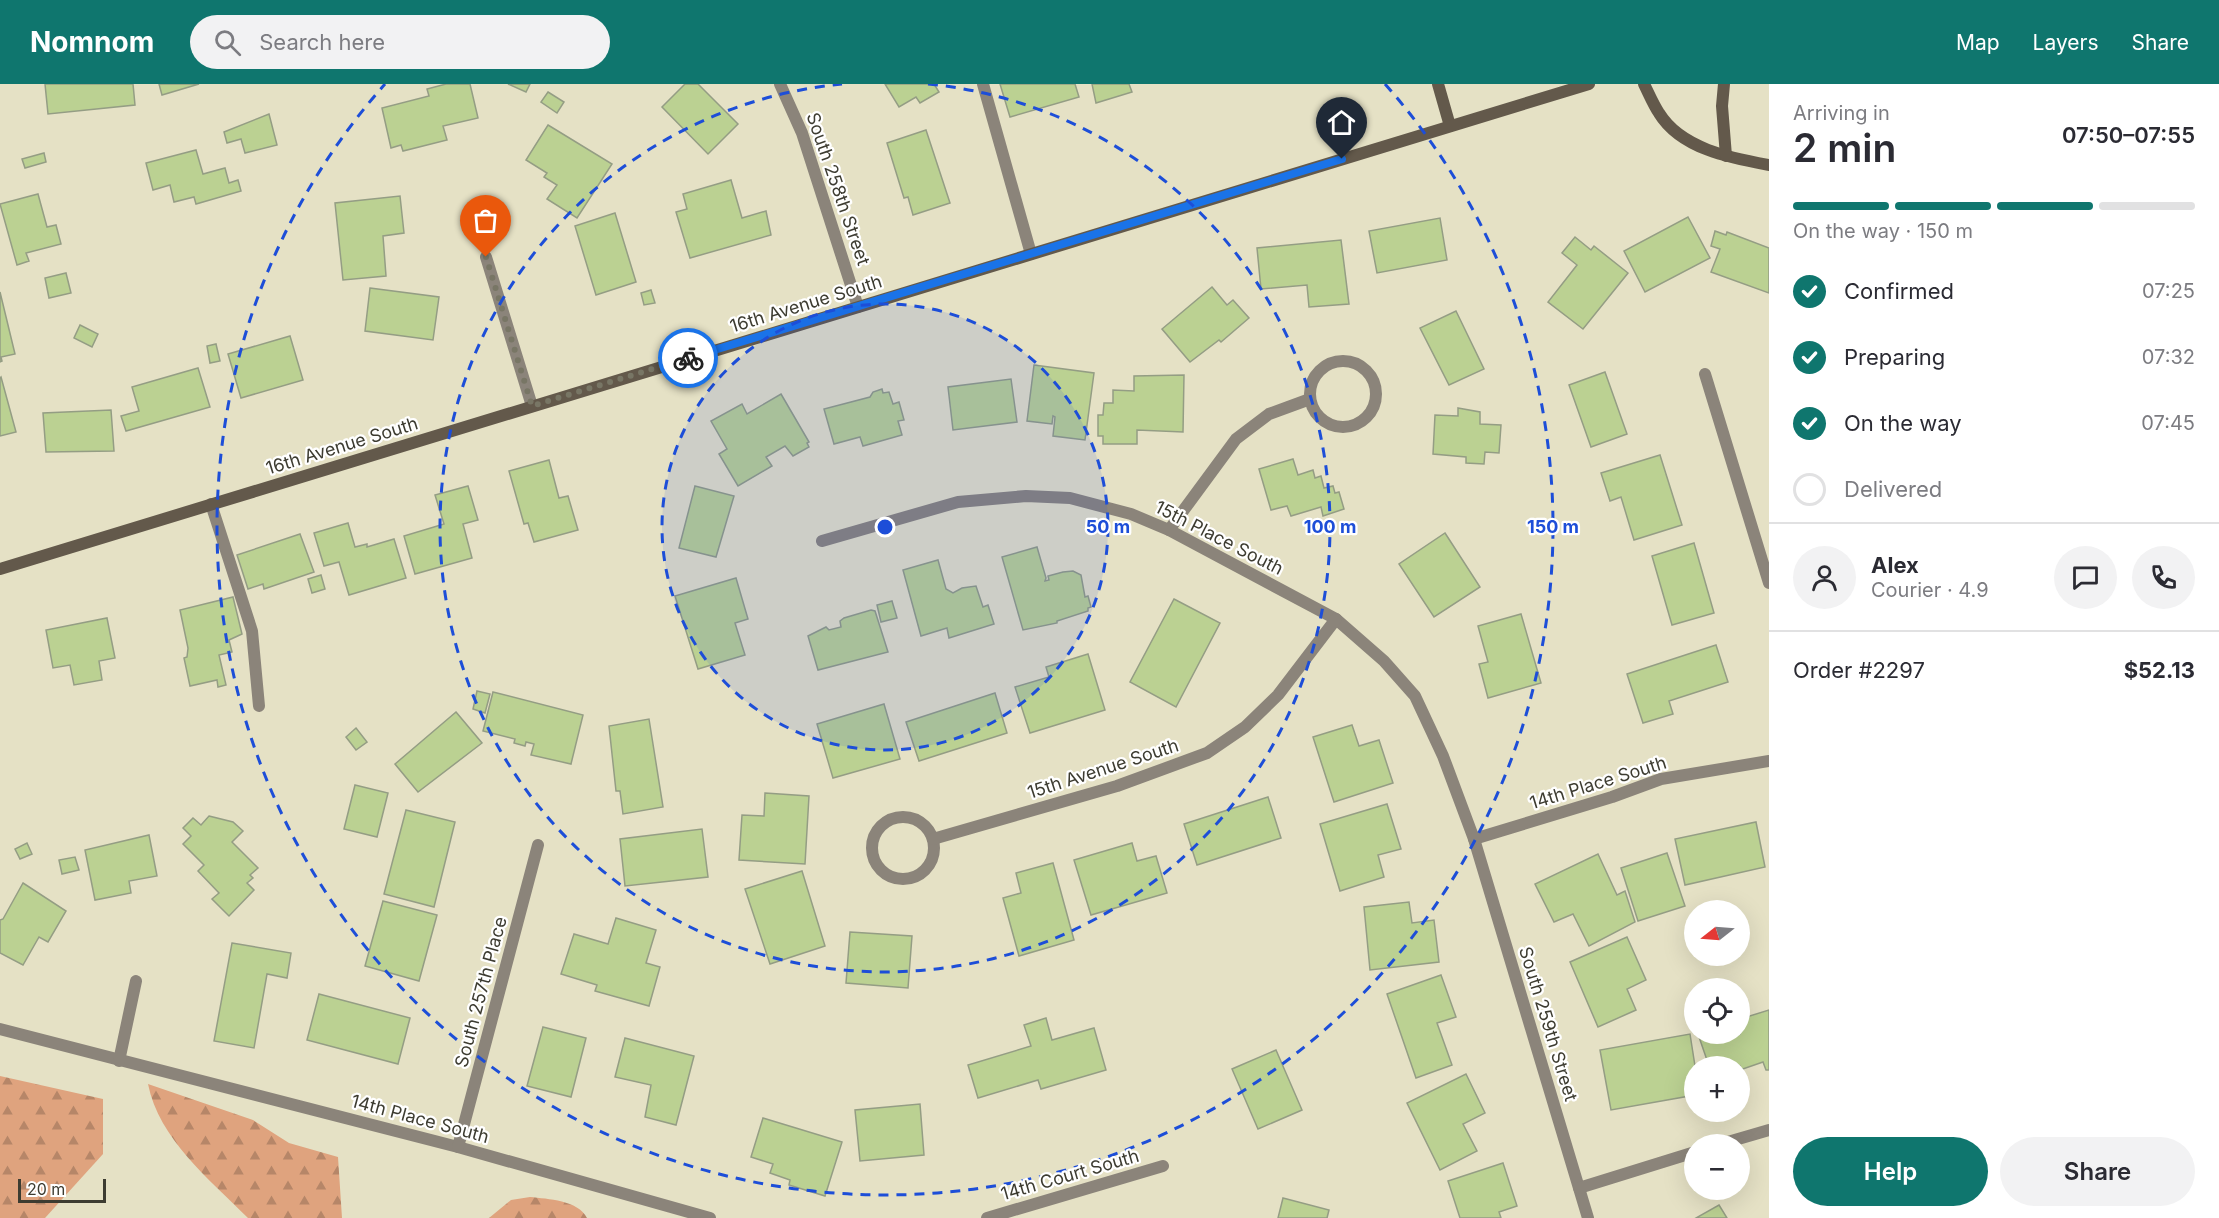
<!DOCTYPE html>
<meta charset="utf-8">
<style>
:root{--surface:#fff;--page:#f2f2f3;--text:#2b2b33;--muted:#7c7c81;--line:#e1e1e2;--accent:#0f766e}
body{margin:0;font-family:Inter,sans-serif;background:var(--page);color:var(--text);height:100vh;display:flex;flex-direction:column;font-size:22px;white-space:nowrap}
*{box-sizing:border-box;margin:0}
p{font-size:20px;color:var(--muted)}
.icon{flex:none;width:33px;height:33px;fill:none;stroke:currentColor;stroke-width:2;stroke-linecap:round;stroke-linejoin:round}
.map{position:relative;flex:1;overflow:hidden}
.details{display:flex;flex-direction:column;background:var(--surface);width:450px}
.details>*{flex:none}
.needle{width:39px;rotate:253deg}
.tools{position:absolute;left:1684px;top:816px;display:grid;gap:12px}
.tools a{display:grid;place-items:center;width:66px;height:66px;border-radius:50%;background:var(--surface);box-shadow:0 6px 24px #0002;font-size:30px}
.scale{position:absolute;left:18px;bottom:15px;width:88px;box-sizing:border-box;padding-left:6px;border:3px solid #3d3c31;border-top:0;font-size:16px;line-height:21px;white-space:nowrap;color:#3d3c31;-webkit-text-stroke:4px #fff;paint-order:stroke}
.pin{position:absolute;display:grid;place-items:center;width:51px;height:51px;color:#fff;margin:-62px -26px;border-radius:50% 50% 50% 0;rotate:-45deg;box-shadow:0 0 6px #0007}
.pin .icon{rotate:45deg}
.courier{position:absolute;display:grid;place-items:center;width:60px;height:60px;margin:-30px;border:4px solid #1a73e8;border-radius:50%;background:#fff;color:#222;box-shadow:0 2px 8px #0007}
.headline em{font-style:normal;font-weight:600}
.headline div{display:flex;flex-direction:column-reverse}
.headline{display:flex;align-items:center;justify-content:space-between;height:102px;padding:0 24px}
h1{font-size:39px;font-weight:600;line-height:45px}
.bar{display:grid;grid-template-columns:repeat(4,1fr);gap:9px 6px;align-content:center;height:72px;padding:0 24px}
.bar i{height:8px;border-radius:4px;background:var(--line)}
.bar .current{background:var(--accent)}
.bar p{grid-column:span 4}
.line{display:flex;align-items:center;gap:15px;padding:0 24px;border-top:2px solid var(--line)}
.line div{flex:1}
.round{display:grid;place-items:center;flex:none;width:63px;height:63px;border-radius:32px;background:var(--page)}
ol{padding:0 24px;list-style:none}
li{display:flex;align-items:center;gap:18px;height:66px}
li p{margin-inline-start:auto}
li .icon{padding:6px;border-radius:50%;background:var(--accent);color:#fff;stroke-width:4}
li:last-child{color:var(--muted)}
li i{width:33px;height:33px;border:3px solid var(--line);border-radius:50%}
.button{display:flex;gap:12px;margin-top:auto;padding:12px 24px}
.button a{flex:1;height:69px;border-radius:36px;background:var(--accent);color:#fff;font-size:24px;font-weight:600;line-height:69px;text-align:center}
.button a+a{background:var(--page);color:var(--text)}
header{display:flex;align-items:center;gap:36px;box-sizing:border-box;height:84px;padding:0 30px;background:var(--accent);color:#fff}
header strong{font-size:28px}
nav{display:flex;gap:33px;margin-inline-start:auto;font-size:21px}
.search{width:420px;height:54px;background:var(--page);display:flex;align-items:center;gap:15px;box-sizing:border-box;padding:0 21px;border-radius:33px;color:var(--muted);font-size:22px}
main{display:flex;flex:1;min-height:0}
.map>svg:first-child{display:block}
.forest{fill:url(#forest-firs)}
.building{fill:#bbd192;stroke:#949d84;stroke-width:1.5}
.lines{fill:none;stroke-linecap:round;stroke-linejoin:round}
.service{stroke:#8b847a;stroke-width:12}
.minor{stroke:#8b847a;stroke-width:12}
.secondary{stroke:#63594b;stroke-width:12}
.done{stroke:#787665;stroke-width:6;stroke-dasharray:0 10.8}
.route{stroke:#1a73e8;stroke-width:8}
.ring{fill:none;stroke:#1d4ed8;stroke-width:3;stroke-dasharray:10 8}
.labels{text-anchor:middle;stroke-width:4.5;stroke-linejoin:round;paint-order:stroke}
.street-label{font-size:18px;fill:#3d3c31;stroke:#fff}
.centre{fill:#1d4ed8;stroke:#fff;stroke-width:3}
.ring-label{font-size:18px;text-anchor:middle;font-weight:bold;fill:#1d4ed8;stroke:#fff;stroke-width:4.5;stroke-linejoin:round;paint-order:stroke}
</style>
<header>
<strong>Nomnom</strong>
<div class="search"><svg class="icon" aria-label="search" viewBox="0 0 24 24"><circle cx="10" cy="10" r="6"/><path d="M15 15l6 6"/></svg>Search here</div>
<nav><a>Map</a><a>Layers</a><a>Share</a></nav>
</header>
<main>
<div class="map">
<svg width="1769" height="1134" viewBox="0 0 1769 1134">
<defs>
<pattern id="forest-firs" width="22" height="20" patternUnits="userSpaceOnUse" patternTransform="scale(1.5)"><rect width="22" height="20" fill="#dfa37e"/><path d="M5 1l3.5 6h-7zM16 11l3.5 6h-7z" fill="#b68668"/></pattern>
</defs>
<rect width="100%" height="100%" fill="#e5e1c5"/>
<!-- forest -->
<g class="forest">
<polygon points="0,992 103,1015 103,1070 45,1134 0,1134"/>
<path d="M148,1000L253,1036L289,1059L338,1073L342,1134H248C209,1095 159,1055 148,1000Z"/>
<path d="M530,1113C548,1115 578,1116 587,1134H489L511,1116Z"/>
</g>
<!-- building -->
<g class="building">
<polygon points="45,0 133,0 135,21 48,30"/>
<polygon points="159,0 199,0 162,11"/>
<polygon points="446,0 470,0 478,34 443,42 447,56 403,67 401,61 391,64 382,24 429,12 427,5"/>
<polygon points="508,0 530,0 526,8"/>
<polygon points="685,0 698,0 738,40 708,70 662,23"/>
<polygon points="885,0 934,0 939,8 920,19 916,13 899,23"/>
<polygon points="1000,0 1075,0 1079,13 1010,33"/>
<polygon points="1092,0 1129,0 1132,8 1096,19"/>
<polygon points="548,8 564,18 557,29 541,18"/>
<polygon points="269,30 277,61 245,69 241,55 227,59 224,48"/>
<polygon points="548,41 612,80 577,134 547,115 557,101 544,93 547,89 526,76"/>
<polygon points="926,46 950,119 913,131 908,113 904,114 887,59"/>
<polygon points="196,66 203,90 225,84 229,99 238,96 241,107 196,120 194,113 174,118 170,101 153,106 146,79"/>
<polygon points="44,69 46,78 25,84 22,75"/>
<polygon points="731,96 742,134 766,127 771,151 690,174 676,128 687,125 683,110"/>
<polygon points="38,110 47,143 56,141 61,160 26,169 29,177 17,181 0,120"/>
<polygon points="400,112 404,149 383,152 386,192 343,196 335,119"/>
<polygon points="615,129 636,198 596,211 575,142"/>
<polygon points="1688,133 1710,174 1645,208 1624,167"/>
<polygon points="1440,134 1447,176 1377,189 1369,147"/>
<polygon points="1715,147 1726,151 1727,148 1769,164 1769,209 1711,188 1720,165 1711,162"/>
<polygon points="1575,153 1591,166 1594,162 1628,189 1583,245 1548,218 1577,181 1562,169"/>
<polygon points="1341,156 1349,220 1309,223 1307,201 1261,205 1257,164"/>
<polygon points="66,189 71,209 49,214 45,194"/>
<polygon points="1212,203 1227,221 1233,216 1249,234 1221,258 1219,256 1190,278 1162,245"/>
<polygon points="370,204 439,213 433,256 365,247"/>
<polygon points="651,206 655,219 644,221 641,209"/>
<polygon points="0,208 15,270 1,273 2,277 0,278"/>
<polygon points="1456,227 1484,285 1449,301 1420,244"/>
<polygon points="80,241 98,250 92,263 74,254"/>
<polygon points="290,252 303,296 241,314 228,270"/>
<polygon points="216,260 220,277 210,279 207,262"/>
<polygon points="1034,281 1094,289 1085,356 1053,352 1055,333 1053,332 1052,340 1027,337"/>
<polygon points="198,284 210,323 126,347 121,332 139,327 132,303"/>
<polygon points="1605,288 1627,350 1591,363 1569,301"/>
<polygon points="1184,291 1183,348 1137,346 1137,360 1103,360 1103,352 1098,352 1098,331 1103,331 1104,319 1113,319 1113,306 1134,307 1134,292"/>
<polygon points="1,293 16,348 0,352 0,294"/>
<polygon points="1011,295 1017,338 953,346 948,303"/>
<polygon points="882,305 883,309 889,308 893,320 899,318 904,336 898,337 902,351 863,362 860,353 834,360 824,325 870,313 873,308"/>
<polygon points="781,310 809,358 807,359 809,363 793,372 785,362 766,373 772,382 738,402 719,370 727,365 711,337 742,320 747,330"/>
<polygon points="1458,324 1480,328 1480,340 1501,341 1499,369 1485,368 1484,380 1466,379 1466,373 1433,370 1435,331 1458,332"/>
<polygon points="111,326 114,367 46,368 43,329"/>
<polygon points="1660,371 1682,441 1634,456 1621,413 1610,417 1601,389"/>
<polygon points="1293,375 1298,391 1313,386 1315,394 1321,392 1324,404 1333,402 1335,409 1339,408 1344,425 1323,432 1321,423 1291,432 1287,422 1271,426 1259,385"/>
<polygon points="549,376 559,414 568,412 578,446 534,458 528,439 524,440 509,387"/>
<polygon points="468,402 478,436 463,440 472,474 415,490 404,452 444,440 435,411"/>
<polygon points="695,402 734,412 716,473 679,464"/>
<polygon points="348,439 355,463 367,460 367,463 394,455 406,494 349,511 339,478 324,482 314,449"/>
<polygon points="1445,449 1480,503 1434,533 1399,480"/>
<polygon points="300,450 314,488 264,505 263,500 248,505 237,471"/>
<polygon points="1694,459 1714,529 1672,541 1652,472"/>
<polygon points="1037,463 1046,494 1045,497 1049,496 1048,492 1063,488 1073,487 1081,491 1085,513 1088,512 1091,523 1088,524 1088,527 1057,537 1057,539 1023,546 1002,473"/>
<polygon points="938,476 946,505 953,509 962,504 976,502 983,523 988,521 994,540 949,554 947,544 921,552 903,486"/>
<polygon points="321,491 325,505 312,509 308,495"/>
<polygon points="736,494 748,535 735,539 745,571 698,585 675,512"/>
<polygon points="233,513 242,550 229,556 232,568 219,571 226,601 218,603 217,596 190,602 184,574 187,573 188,564 180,526"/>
<polygon points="1174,515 1220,539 1176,623 1130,598"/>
<polygon points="892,517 897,534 881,538 877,521"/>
<polygon points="871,526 875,527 888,568 818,586 808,552 826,543 829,546 841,543 840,537 844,534"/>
<polygon points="1521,530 1541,599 1488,614 1479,580 1488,578 1478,542"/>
<polygon points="107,534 115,574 99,577 102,596 74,601 70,581 53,584 46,546"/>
<polygon points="1716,561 1728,598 1669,617 1673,630 1643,639 1627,590"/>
<polygon points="1088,570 1105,626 1030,649 1015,603 1049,593 1046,583"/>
<polygon points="477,607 490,610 485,629 473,625"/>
<polygon points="493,608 583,631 571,680 531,671 534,660 526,658 525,662 514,659 515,655 483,647"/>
<polygon points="995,609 1007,649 919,677 906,638"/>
<polygon points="884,620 900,675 833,694 817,640"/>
<polygon points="456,628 482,659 418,708 395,680"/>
<polygon points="649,635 663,723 623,730 620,707 616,707 609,642"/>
<polygon points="1352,641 1359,662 1379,656 1393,699 1334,718 1313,653"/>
<polygon points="356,644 367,658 356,666 346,653"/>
<polygon points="355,701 388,709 377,753 344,745"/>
<polygon points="765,709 809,712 805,780 739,776 742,731 764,732"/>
<polygon points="1268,713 1281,754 1197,781 1184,740"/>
<polygon points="1387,720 1401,765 1378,771 1384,793 1340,807 1320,740"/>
<polygon points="406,726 455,738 434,823 384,810"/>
<polygon points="209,732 233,738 243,747 232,758 258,784 250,791 253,794 247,799 254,806 229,832 212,815 219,809 198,787 204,781 183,760 191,752 183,744 193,734 201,741"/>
<polygon points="1756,738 1765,783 1685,801 1675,755"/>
<polygon points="702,745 708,793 625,802 620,755"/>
<polygon points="149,751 157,792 129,797 131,809 95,816 85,766"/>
<polygon points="27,759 32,770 20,775 15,765"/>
<polygon points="1132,759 1137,777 1156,772 1167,809 1091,831 1074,776"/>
<polygon points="1667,769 1685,822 1638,837 1621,784"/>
<polygon points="1598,770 1617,811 1625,807 1635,838 1589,862 1573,830 1554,838 1535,800"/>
<polygon points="75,773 79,786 62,790 59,776"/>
<polygon points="1053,779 1074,856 1019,872 1003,814 1021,809 1016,789"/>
<polygon points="802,787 825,862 770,880 745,805"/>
<polygon points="23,799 66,827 48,858 39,853 23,881 0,869 0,836 3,835"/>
<polygon points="383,817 437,831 419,897 365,882"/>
<polygon points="1409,818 1412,839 1434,836 1439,878 1370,886 1364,823"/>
<polygon points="616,834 656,846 646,879 660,883 649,922 595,907 597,901 561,890 574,850 608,860"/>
<polygon points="850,848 912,852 908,904 846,899"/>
<polygon points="1627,853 1646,896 1627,905 1636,926 1598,943 1570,878"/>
<polygon points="232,859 291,869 287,894 267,890 254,964 214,957"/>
<polygon points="1441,891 1456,933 1437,939 1452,981 1416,994 1387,910"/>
<polygon points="319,910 410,934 398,980 307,956"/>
<polygon points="1769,926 1769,986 1766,986 1763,978 1740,986 1740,982 1709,982 1698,950 1740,950 1740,935"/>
<polygon points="1046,934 1052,956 1094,944 1106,986 1041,1005 1038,996 978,1014 968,981 1031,962 1024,941"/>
<polygon points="543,943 586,954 571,1013 527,1002"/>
<polygon points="1690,950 1695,982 1695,1011 1611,1026 1600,966"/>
<polygon points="625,954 694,972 676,1041 645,1033 651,1001 615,993"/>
<polygon points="1276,966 1302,1026 1258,1045 1232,985"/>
<polygon points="1466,990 1485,1029 1463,1040 1477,1067 1440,1086 1407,1019"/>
<polygon points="920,1020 924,1071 860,1077 855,1026"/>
<polygon points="763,1034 842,1058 825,1112 789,1101 790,1096 770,1089 773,1080 751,1073"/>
<polygon points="1503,1079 1517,1122 1499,1128 1501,1134 1460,1134 1448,1097"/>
<polygon points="1283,1114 1329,1126 1327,1134 1278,1134"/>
<polygon points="1719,1121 1727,1134 1696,1134"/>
</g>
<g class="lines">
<!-- service -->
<g class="service">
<polyline points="983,0 1031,170"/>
<polyline points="211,420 252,547 259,622"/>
</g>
<!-- minor -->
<g class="minor">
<polyline points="780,0 802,49 858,223"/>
<polyline points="486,173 532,322"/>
<circle cx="1343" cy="310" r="33"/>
<polyline points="1705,290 1769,499"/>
<polyline points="1169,446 1236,355 1269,330 1310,315"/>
<polyline points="822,457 958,418 1026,412 1070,414 1131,430 1169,446 1336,535 1384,577 1415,612 1443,672 1474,755 1588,1134"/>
<circle cx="903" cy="764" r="31"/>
<polyline points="933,755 1117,702 1207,669 1245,643 1278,611 1336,535"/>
<polyline points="1474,755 1612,713 1661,695 1769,677"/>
<polyline points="0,945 458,1063 710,1134"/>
<polyline points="119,977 136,897"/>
<polyline points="1721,1060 1769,1046"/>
<polyline points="458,1063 538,761"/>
<polyline points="1579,1104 1695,1068"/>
<polyline points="987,1134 1163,1082"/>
</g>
<!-- secondary -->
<g class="secondary">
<polyline points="1438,0 1450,42"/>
<path d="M1644,0C1649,10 1653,20 1659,29C1681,65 1731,74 1769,81"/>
<polyline points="1724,0 1722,22 1726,72"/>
<polyline points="0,485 1589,0"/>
</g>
</g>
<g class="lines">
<!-- done -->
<polyline class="done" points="486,173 532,322 688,274"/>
<!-- route -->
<polyline class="route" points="688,274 1342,75"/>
</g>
<!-- distance rings -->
<circle cx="885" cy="443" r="223" fill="#1d4ed8" fill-opacity=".12"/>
<g class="ring">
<circle cx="885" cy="443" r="223"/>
<path d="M928 0A445 445 0 1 1 842 0"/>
<path d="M1385 0A668 668 0 1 1 385 0"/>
</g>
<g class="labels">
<!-- street labels -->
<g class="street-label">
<text transform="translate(838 105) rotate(71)" y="6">South 258th Street</text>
<text transform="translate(806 220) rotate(-17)" y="6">16th Avenue South</text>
<text transform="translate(342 362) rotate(-17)" y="6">16th Avenue South</text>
<text transform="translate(1219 454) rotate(27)" y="6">15th Place South</text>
<text transform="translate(1103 685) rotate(-18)" y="6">15th Avenue South</text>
<text transform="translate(1598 699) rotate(-17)" y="6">14th Place South</text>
<text transform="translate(481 908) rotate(-75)" y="6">South 257th Place</text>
<text transform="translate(1548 940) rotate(73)" y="6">South 259th Street</text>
<text transform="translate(420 1035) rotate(15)" y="6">14th Place South</text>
<text transform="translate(1070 1091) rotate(-16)" y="6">14th Court South</text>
</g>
</g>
<circle cx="885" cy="443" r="9" class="centre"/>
<g class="ring-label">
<text x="1108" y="449">50 m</text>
<text x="1330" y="449">100 m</text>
<text x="1553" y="449">150 m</text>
</g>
</svg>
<div class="tools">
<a><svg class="needle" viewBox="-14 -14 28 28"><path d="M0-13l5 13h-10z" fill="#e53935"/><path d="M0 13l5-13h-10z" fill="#7c7c81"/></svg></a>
<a><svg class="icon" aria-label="locate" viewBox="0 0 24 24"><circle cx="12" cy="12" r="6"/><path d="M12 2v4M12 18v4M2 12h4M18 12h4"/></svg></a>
<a>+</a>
<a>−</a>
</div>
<div class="scale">20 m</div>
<div class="pin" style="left:486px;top:173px;background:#ea580c"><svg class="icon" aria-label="bag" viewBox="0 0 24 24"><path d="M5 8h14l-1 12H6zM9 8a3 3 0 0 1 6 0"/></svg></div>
<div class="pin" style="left:1342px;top:75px;background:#1f2937"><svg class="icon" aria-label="home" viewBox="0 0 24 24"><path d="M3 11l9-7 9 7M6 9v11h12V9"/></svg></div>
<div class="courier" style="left:688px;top:274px"><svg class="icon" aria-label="bike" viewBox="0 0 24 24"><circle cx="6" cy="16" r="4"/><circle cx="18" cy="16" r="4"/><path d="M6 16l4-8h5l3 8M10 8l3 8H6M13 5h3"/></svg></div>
</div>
<section class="details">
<div class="headline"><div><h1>2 min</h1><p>Arriving in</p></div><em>07:50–07:55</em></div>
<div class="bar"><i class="current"></i><i class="current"></i><i class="current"></i><i></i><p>On the way · 150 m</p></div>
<ol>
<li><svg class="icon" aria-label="check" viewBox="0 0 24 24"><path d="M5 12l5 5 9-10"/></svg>Confirmed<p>07:25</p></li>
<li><svg class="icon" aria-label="check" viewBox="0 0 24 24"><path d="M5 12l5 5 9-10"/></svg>Preparing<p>07:32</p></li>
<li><svg class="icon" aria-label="check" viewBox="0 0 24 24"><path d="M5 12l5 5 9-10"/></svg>On the way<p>07:45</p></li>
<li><i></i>Delivered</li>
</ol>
<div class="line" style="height:108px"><a class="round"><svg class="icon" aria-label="person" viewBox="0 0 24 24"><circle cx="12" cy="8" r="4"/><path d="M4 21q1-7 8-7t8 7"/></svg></a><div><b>Alex</b><p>Courier · 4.9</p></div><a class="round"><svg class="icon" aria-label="chat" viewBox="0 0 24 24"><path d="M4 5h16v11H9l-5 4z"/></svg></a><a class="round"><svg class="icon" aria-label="phone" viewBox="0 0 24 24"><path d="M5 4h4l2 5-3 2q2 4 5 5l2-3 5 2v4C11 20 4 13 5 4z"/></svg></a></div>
<div class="line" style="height:78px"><div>Order #2297</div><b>$52.13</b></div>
<div class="button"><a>Help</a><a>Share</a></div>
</section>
</main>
